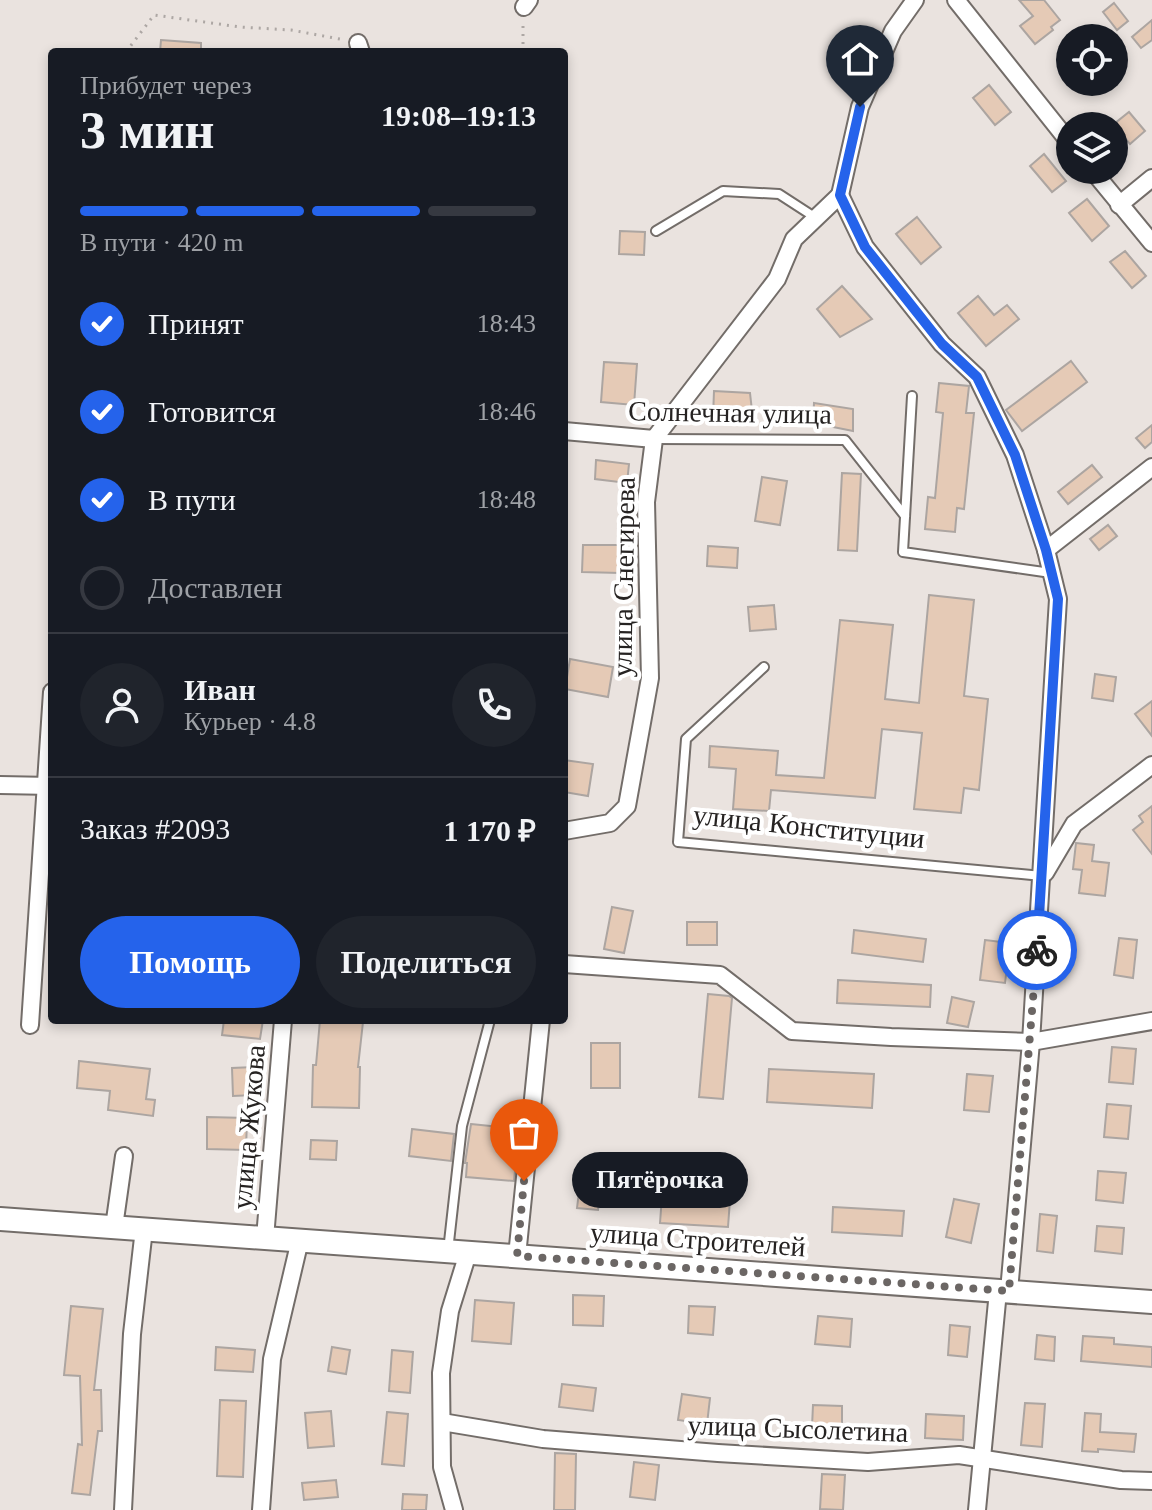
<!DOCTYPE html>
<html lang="ru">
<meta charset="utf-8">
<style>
:root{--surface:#171b24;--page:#20242c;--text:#f1f3f6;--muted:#9ea1a6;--line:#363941;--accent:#2563eb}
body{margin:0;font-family:Georgia,serif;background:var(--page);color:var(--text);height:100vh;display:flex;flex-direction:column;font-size:30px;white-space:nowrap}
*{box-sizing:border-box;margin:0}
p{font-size:26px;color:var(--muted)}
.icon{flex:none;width:44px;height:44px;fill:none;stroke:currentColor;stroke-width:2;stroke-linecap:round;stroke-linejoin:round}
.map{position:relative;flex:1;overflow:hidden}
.panel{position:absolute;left:48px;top:48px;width:520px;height:976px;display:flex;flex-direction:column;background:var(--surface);border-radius:8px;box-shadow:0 4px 12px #0003}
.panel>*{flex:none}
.fabs{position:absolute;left:1056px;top:24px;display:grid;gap:16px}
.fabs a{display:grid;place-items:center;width:72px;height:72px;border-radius:50%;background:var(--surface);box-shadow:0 4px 12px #0003;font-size:40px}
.pin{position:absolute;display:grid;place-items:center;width:68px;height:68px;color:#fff;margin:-82px -34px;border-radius:50% 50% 50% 0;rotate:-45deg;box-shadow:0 0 8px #0007}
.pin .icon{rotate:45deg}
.courier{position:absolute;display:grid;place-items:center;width:80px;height:80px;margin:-40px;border:6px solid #2563eb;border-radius:50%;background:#fff;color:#222;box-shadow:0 2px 10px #0007}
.bubble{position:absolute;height:56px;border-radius:28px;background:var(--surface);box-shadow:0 4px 12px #0003;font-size:26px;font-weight:600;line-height:56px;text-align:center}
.head em{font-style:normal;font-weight:600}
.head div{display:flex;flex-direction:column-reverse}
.head{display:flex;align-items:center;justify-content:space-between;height:136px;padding:0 32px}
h1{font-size:52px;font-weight:600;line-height:60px}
.bar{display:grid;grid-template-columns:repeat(4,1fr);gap:12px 8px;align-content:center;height:96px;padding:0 32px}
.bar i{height:10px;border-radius:6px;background:var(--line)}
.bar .selected{background:var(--accent)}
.bar p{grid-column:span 4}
.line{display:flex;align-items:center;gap:20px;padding:0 32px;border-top:2px solid var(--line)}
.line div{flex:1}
.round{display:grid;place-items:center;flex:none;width:84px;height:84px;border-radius:42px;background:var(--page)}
ol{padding:0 32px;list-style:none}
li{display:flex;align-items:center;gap:24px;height:88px}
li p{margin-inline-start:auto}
li .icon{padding:8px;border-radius:50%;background:var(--accent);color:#fff;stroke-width:4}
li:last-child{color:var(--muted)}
li i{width:44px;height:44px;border:4px solid var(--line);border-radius:50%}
.action{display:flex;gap:16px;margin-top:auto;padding:16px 32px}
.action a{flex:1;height:92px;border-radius:48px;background:var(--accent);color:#fff;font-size:32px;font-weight:600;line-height:92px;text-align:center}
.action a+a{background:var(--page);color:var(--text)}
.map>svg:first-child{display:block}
.building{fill:#e5cab6;stroke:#aca5a1;stroke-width:2}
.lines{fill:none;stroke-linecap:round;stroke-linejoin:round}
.service-casing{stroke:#736d69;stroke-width:12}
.minor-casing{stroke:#736d69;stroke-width:20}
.secondary-casing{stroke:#736d69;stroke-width:26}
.path{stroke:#ada7a4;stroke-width:3;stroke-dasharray:2 6;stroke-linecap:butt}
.service{stroke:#fff;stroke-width:8}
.minor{stroke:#fff;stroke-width:16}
.secondary{stroke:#fff;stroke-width:22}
.done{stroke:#6b6664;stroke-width:8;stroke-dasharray:0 14.4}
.route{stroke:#2563eb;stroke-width:10}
.labels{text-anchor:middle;stroke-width:8;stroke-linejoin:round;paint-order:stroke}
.street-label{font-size:28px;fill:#262322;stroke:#fff}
</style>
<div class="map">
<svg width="1152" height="1510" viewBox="0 0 1152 1510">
<rect width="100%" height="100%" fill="#eae3df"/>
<!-- building -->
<g class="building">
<polygon points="1019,0 1044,0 1060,20 1051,27 1053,30 1035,44 1020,26 1033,16"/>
<polygon points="1114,3 1128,21 1117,30 1103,12"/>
<polygon points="1152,20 1152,40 1141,48 1132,37"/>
<polygon points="161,40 201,43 201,52 160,52"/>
<polygon points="989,85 1011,112 995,125 973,98"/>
<polygon points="1129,112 1145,131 1130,144 1114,124"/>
<polygon points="1044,154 1066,181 1052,192 1030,166"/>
<polygon points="1087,199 1109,226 1092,241 1069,213"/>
<polygon points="917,217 941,247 921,264 896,234"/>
<polygon points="620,231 645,232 644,255 619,254"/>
<polygon points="1125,251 1146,276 1132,288 1110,262"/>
<polygon points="842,286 872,319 840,337 817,309"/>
<polygon points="978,296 994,315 1007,305 1019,319 986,346 958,313"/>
<polygon points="1071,361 1087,382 1022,431 1006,410"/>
<polygon points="604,362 637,364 634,405 601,402"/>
<polygon points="939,383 969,386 966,413 974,413 964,509 957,508 955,532 925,529 928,497 935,498 943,413 936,412"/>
<polygon points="714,391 750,393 753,420 713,417"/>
<polygon points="814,403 853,409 853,431 813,423"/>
<polygon points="1152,425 1152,442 1145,448 1136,438"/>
<polygon points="596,460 629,464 627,483 595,479"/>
<polygon points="1092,465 1102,477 1068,504 1058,492"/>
<polygon points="842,473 861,474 857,551 838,550"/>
<polygon points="762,477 787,481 780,525 755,521"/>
<polygon points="1108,525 1117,536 1099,550 1090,539"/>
<polygon points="583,545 620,545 620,573 582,572"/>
<polygon points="708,546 738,548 737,568 707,566"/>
<polygon points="929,595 974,600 964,696 988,699 979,790 964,788 961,813 914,809 922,733 882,729 875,798 771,790 769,811 733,809 736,769 709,767 710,746 778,751 776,775 824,778 840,620 893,625 885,699 919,703"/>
<polygon points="774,605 776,629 750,631 748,607"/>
<polygon points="570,659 613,667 608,697 565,689"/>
<polygon points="1095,674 1116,677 1113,701 1092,698"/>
<polygon points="1152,701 1152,736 1135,714"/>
<polygon points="564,760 593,764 588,796 564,792"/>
<polygon points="1152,806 1152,854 1133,830 1143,822 1139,816"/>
<polygon points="1076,843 1094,845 1092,861 1109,863 1105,896 1079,893 1082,870 1073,869"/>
<polygon points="612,907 633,911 624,953 604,949"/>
<rect x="687" y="922" width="30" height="23"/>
<polygon points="854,930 926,939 923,962 852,953"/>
<polygon points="1119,938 1137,940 1133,978 1114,975"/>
<polygon points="985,940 1010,943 1005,983 980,980"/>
<polygon points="838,980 931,985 930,1007 837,1003"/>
<polygon points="708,994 729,996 732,998 723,1099 699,1097"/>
<polygon points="952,997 974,1002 968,1027 947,1023"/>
<polygon points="224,1020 263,1020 260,1039 222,1035"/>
<polygon points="320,1020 363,1022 358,1067 360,1067 359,1108 312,1107 313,1065 316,1065"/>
<rect x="591" y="1043" width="29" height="45"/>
<polygon points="1112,1047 1136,1049 1133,1084 1109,1082"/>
<polygon points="79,1061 150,1069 146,1099 155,1100 153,1116 108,1110 110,1091 77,1088"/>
<polygon points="254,1067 254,1095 233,1096 232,1068"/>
<polygon points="769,1069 874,1074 872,1108 767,1102"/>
<polygon points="967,1074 993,1076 989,1112 964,1110"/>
<polygon points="1107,1104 1131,1106 1128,1139 1104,1137"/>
<polygon points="207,1117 247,1118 246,1150 207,1149"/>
<polygon points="471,1124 519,1129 514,1181 466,1177 467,1163 465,1163"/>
<polygon points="412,1129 454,1134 451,1161 409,1156"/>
<polygon points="311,1140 337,1141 336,1160 310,1159"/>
<polygon points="582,1168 603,1171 598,1210 577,1208"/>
<polygon points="1098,1171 1126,1173 1123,1203 1096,1200"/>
<polygon points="662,1196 730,1200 728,1227 660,1223"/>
<polygon points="954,1199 979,1204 971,1243 946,1237"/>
<polygon points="833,1207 904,1211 902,1236 832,1232"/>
<polygon points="1040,1214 1057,1216 1053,1253 1037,1251"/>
<polygon points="1097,1226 1124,1228 1122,1254 1095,1251"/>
<polygon points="573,1295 604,1296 603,1326 573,1325"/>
<polygon points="475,1300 514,1303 511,1344 472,1341"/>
<polygon points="71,1306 103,1309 94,1390 101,1390 102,1431 98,1431 90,1495 72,1493 78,1444 82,1445 80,1376 64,1375"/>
<polygon points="689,1306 715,1307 713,1335 688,1333"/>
<polygon points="818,1316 852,1319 850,1347 815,1344"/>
<polygon points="950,1325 970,1327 967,1357 948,1355"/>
<polygon points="1037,1335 1055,1337 1054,1361 1035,1359"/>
<polygon points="1083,1336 1114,1338 1114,1344 1152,1347 1152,1367 1081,1361"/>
<polygon points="216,1347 255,1350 253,1372 215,1370"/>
<polygon points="332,1347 350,1350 346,1374 328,1371"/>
<polygon points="392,1350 413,1352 410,1393 389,1391"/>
<polygon points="562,1384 596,1388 593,1411 559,1407"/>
<polygon points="682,1394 710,1398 707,1424 678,1420"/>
<polygon points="220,1400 246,1401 243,1477 217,1476"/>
<polygon points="1025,1403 1045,1404 1042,1447 1021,1445"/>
<polygon points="813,1405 842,1406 842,1427 812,1427"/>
<polygon points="331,1411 334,1446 308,1448 305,1413"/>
<polygon points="387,1412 408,1414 404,1466 382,1464"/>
<polygon points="1085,1413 1101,1414 1100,1432 1136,1434 1134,1452 1098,1449 1098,1452 1082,1451"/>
<polygon points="926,1414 964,1416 963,1440 925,1438"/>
<polygon points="555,1453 576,1454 575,1510 554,1510"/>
<polygon points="634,1462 659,1465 655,1500 630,1497"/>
<polygon points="822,1474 845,1475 843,1510 820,1509"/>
<polygon points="336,1480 338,1497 304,1500 302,1483"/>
<polygon points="403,1494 427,1495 426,1510 402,1510"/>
</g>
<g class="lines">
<!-- service casing -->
<g class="service-casing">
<g id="service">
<polyline points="656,231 723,191 779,194 816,218"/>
<polyline points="912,396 903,552 1051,573"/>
<polyline points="655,439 845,440 905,516"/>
<polyline points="764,667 686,739 678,842 1042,876"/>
<polyline points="448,1251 462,1126 490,1020"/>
</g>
</g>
<!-- minor casing -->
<g class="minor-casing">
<g id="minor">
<polyline points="956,0 1070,143"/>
<polyline points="524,7 529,0"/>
<polyline points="358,43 361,52"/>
<polyline points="1092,170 1152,243"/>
<polyline points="840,195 865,247 942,344 977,377 1015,455 1046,550 1058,599 1031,1042 1009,1291"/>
<polyline points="840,195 860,107 893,31 915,0"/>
<polyline points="1119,205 1152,178"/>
<polyline points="564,431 654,439"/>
<polyline points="1046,550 1152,467"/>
<polyline points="0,785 52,786"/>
<polyline points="564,831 610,823 627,806 650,678 646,502 654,439 777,279 794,239 840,195"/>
<polyline points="1045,873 1074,824 1152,765"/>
<polyline points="564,964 720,975 792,1031 891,1037 1031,1042 1152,1021"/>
<polyline points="30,1025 52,692"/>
<polyline points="114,1227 124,1156"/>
<polyline points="265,1238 283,1020"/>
<polyline points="517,1256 541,1020"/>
<polyline points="442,1422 543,1439 718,1453 868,1462 959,1455 1121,1480 1152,1481"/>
<polyline points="123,1510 132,1334 144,1229"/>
<polyline points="261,1510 272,1359 300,1240"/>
<polyline points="454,1510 442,1467 441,1373 450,1311 468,1253"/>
<polyline points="977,1510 998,1291"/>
</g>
</g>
<!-- secondary casing -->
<g class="secondary-casing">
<polyline id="secondary" points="0,1219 1152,1302"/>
</g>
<!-- path -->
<g class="path">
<polyline points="126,52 154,15 240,27 291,30 345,40"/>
<polyline points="523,52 523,20"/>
</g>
<!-- service -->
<use href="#service" class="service"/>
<!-- minor -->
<use href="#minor" class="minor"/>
<!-- secondary -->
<use href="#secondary" class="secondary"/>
</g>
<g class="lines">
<!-- done -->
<polyline class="done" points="524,1181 517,1256 1009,1291 1037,950"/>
<!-- route -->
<polyline class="route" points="860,107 840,195 865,247 942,344 977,377 1015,455 1046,550 1058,599 1037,950"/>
</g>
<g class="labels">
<!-- street labels -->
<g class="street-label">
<text transform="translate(730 412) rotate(1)" y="10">Солнечная улица</text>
<text transform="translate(623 577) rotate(-89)" y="10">улица Снегирева</text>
<text transform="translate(809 826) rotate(6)" y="10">улица Конституции</text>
<text transform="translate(248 1127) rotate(-85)" y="10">улица Жукова</text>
<text transform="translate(698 1239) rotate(4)" y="10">улица Строителей</text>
<text transform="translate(798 1428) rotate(2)" y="10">улица Сысолетина</text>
</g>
</g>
</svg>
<div class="fabs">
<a><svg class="icon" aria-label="locate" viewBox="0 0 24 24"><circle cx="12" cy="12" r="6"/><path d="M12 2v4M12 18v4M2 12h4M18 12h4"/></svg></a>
<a><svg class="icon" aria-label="layers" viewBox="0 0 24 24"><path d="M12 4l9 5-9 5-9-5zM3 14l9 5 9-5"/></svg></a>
</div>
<div class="pin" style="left:524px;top:1181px;background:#ea580c"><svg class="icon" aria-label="bag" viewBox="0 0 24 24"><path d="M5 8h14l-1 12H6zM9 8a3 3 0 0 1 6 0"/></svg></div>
<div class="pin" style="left:860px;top:107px;background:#1f2937"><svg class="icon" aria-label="home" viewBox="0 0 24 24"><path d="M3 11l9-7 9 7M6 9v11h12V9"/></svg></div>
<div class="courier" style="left:1037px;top:950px"><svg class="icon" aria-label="bike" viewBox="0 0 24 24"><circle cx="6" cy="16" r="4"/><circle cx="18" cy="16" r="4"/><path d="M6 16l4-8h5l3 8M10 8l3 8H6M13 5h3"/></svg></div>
<div class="bubble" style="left:572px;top:1152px;width:176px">Пятёрочка</div>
<section class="panel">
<div class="head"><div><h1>3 мин</h1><p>Прибудет через</p></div><em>19:08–19:13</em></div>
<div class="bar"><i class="selected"></i><i class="selected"></i><i class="selected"></i><i></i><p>В пути · 420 m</p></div>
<ol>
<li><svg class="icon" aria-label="check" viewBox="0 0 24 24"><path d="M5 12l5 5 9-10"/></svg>Принят<p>18:43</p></li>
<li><svg class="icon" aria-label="check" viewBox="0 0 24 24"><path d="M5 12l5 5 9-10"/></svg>Готовится<p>18:46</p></li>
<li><svg class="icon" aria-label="check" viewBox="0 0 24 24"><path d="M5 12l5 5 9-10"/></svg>В пути<p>18:48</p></li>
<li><i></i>Доставлен</li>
</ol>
<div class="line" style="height:144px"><a class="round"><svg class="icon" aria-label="person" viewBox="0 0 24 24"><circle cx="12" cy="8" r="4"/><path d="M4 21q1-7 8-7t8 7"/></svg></a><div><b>Иван</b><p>Курьер · 4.8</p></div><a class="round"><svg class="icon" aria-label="phone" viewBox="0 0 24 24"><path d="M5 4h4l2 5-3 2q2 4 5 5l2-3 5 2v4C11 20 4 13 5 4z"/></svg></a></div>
<div class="line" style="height:104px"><div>Заказ #2093</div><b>1 170 ₽</b></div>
<div class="action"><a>Помощь</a><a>Поделиться</a></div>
</section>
</div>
